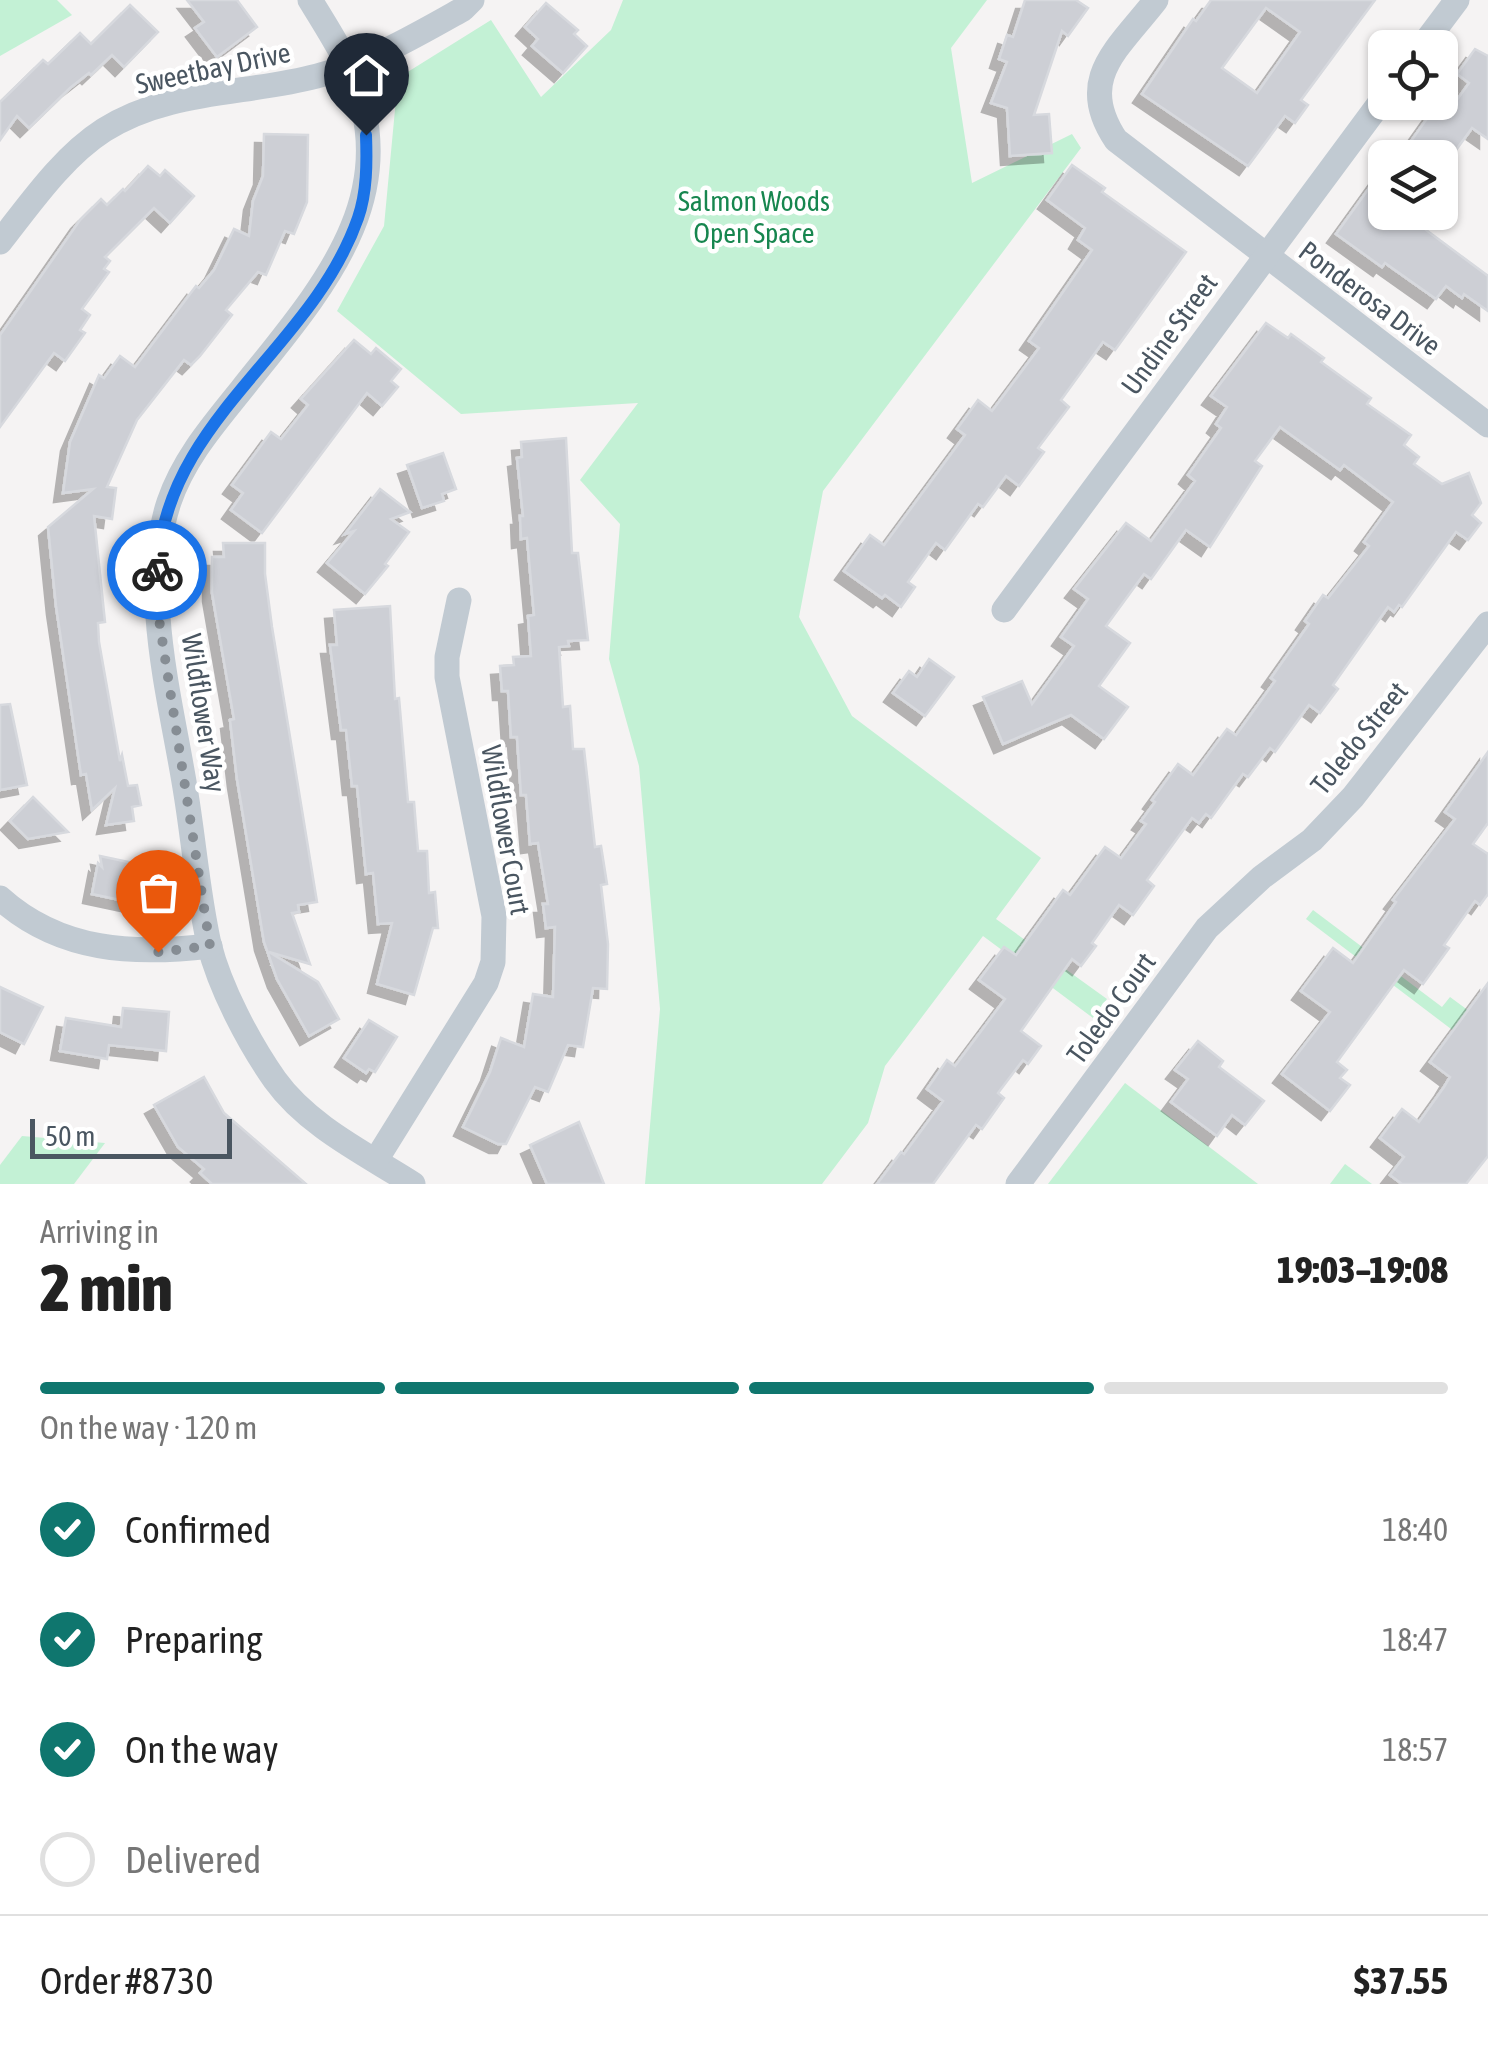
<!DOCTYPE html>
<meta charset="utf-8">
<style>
:root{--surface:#fff;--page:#f6f6f6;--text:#222;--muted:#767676;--line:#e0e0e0;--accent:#0f766e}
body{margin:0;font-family:"Asap Condensed",sans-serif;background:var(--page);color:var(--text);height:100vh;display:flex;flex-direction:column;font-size:38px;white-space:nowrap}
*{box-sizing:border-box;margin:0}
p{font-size:32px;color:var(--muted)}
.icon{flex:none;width:55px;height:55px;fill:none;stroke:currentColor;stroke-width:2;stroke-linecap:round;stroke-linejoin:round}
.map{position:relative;height:1184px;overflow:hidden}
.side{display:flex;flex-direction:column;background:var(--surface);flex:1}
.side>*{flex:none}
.buttons{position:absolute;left:1368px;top:30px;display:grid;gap:20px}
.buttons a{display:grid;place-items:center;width:90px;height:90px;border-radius:15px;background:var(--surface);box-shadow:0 2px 8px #0004;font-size:50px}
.scale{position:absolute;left:30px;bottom:25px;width:202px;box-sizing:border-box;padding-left:10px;border:5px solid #4a5661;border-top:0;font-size:28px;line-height:35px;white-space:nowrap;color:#4a5661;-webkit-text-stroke:8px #fff;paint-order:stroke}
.pin{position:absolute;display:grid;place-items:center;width:85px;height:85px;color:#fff;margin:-102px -42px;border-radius:50% 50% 50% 0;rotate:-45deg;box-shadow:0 0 10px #0007}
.pin .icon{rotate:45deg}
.courier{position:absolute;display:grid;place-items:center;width:100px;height:100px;margin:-50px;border:8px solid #1a73e8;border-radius:50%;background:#fff;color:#222;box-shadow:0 2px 12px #0007}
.headline em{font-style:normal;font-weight:800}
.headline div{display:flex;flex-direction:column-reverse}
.headline{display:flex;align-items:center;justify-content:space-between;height:170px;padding:0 40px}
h1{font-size:65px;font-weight:800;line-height:75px}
.bar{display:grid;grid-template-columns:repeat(4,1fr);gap:15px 10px;align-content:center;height:120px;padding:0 40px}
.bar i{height:12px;border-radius:8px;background:var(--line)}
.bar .current{background:var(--accent)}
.bar p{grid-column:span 4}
.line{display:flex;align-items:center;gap:25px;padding:0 40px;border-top:2px solid var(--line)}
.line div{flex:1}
ol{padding:0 40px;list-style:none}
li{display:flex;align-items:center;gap:30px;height:110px}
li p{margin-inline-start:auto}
li .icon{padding:10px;border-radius:50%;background:var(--accent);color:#fff;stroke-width:4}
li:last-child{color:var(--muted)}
li i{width:55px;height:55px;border:5px solid var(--line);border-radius:50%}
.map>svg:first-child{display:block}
.green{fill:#c3f1d5}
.building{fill:#cdcfd5;stroke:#d7d9de;stroke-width:2.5;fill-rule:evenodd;filter:url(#shadow)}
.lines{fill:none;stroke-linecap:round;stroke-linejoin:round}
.minor{stroke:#c1cad2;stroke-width:25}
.done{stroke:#868d94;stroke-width:10;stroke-dasharray:0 18}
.route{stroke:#1a73e8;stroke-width:12}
.labels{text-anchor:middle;stroke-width:9;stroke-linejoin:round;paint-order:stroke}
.street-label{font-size:28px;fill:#4a5661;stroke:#fff}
.park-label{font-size:28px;fill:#17864f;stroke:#fff}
</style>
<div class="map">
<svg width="1488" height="1184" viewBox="0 0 1488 1184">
<defs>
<filter id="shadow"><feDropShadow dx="-9" dy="9" stdDeviation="0" flood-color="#0004"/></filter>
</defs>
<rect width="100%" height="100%" fill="#f5f3f3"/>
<!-- green -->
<g class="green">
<polygon points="0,0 57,0 72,15 0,56"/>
<polygon points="623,0 987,0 951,48 972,183 1072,134 1081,148 823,491 799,617 852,716 1041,858 996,919 1107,999 1093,1018 983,936 885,1066 868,1123 822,1184 645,1184 660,1009 639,766 609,659 620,524 580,480 638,403 461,414 337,311 384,226 398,78 491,20 541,97 611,30"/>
<polygon points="1313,910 1442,1007 1450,997 1488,1025 1488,1057 1306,919"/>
<polygon points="1125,1083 1258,1184 1048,1184"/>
<polygon points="22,1136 105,1143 74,1184 0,1184 0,1165"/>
<polygon points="1345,1164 1372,1184 1330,1184"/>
</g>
<!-- building -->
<g class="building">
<polygon points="187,0 237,0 257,27 217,57 195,28 204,22"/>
<polygon points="1025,0 1076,0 1088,8 1068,36 1062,31 1034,115 1049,114 1052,153 1010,156 1007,108 991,103 1007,62 999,59 1007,35 1013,37"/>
<path d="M1211,0H1375L1301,100L1308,105L1295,123L1285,116L1248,166L1142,94L1193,19L1196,21ZM1266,8L1300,32L1257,93L1222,68Z"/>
<polygon points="546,3 578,30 574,34 587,46 563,73 532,46 538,39 525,27"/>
<polygon points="130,5 158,32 124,67 112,55 91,75 89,73 70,88 29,128 17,116 0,140 0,102 43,60 48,64 80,33 91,44"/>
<polygon points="1475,49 1488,56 1488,139 1472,128 1443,168 1440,166 1440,158 1399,158 1433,110 1444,118 1469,83 1457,74"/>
<polygon points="264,134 308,135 307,202 294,234 285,231 266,275 258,272 226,310 232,315 200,356 191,365 184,360 137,420 107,487 116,488 112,519 94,516 105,622 98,623 99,642 120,761 122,755 128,786 137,785 141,805 132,807 134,821 106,825 115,788 92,810 86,774 81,775 56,606 48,527 93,489 63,493 70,442 99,375 104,378 120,356 135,367 196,286 199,288 214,270 234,229 249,236 253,201 263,176"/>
<polygon points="1072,165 1105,188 1102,192 1186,252 1115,350 1103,342 1061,400 1069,407 1038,448 1044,452 1019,486 1006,476 983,507 978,504 945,550 936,543 908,582 915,587 901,607 885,595 882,598 844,571 870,535 884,545 965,435 957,429 978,400 992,411 1039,348 1029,341 1092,250 1078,240 1085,228 1047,200"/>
<polygon points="148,166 160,176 165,170 194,196 170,223 154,208 105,257 110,261 104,269 109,272 82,309 90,315 80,330 85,333 65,361 54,353 0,427 0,335 80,220 101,199 107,205 123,189 125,191"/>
<polygon points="1385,166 1385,212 1402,212 1488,276 1488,311 1464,294 1462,298 1446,286 1436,299 1385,263 1382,267 1336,234"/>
<polygon points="1266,323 1288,338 1291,334 1324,358 1321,362 1371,398 1367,404 1411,435 1404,445 1419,457 1414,464 1442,484 1469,473 1481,503 1472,515 1481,523 1468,540 1456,532 1402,607 1399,605 1394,612 1388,607 1333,685 1338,689 1320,713 1309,705 1275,752 1270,748 1248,777 1243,774 1211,818 1206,814 1199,823 1192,818 1147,880 1154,886 1133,915 1119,905 1092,943 1096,946 1081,966 1072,959 1021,1031 1041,1046 1028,1064 1023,1060 998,1093 1004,1098 982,1129 976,1125 933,1184 877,1184 901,1152 904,1154 943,1101 927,1089 947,1060 955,1066 1005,999 979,980 1004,947 1016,955 1063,890 1070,895 1105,847 1121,858 1146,824 1141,821 1155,802 1152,800 1178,764 1193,775 1227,729 1236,735 1275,681 1271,678 1309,624 1305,621 1323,595 1328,598 1369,546 1364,542 1393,502 1344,465 1340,470 1280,427 1255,461 1262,466 1210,547 1186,530 1151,579 1144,574 1106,626 1130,643 1099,686 1128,707 1104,739 1071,715 1003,744 983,697 1022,681 1032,704 1074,646 1061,637 1088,599 1074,589 1126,523 1151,541 1195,481 1188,475 1221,428 1216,424 1227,407 1211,396"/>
<polygon points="354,340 371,354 376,348 401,369 391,381 398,387 382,406 367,393 262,533 231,510 243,493 232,485 271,432 281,439 308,405 301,399"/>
<polygon points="566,438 572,553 578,553 588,640 568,641 569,646 559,647 563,707 570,706 573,749 584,749 595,847 601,846 607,884 601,885 608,944 607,989 593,988 583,1047 568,1045 548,1092 535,1087 506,1144 498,1144 463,1127 490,1072 501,1038 524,1047 533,994 553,997 555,927 546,928 543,904 548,904 538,843 530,844 526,795 521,795 517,737 511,737 508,691 502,691 500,666 514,665 513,657 531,656 528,616 534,615 527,538 521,539 520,516 523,516 517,458 522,457 521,442"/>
<polygon points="443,453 456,489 442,494 444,501 422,508 407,465"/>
<polygon points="380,489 410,512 391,519 409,532 385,564 388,566 365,594 327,563 354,531 345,534"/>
<polygon points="223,543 265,543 265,574 272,627 317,902 298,905 299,912 292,913 310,964 269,952 318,982 339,1019 309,1036 277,979 264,942 237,779 230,720 234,719 212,593 212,557 224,557"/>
<polygon points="390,606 395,699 399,698 408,802 414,802 418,851 427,851 429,893 435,892 438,928 433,928 414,995 377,984 392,923 378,924 373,873 366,874 357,786 352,786 346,730 341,730 330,645 337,645 334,610"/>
<polygon points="929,659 954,677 925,716 893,693 909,671 917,677"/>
<polygon points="10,704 27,785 0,790 0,705"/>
<polygon points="1488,752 1488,823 1473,844 1488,854 1488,894 1480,905 1475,901 1444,945 1449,948 1423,984 1404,970 1337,1062 1347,1070 1340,1078 1350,1085 1330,1111 1282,1074 1330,1012 1301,991 1333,948 1353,963 1396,902 1393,900 1455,819 1445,812"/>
<polygon points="33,797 68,832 28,839 10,821"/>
<polygon points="100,856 147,866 139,904 92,894 98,863 102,867"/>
<polygon points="1488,983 1488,1156 1466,1184 1402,1184 1390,1175 1404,1157 1380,1138 1402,1109 1419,1122 1444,1087 1450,1077 1430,1062"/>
<polygon points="0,987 43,1007 24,1044 0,1032"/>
<polygon points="123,1008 169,1012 166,1051 109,1045 107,1059 60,1051 66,1018 121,1027"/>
<polygon points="369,1020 397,1037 375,1072 369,1069 366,1073 344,1058"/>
<polygon points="1198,1041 1223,1061 1219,1067 1264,1101 1245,1125 1232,1115 1217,1136 1171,1102 1188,1079 1175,1070"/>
<polygon points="204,1077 224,1113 306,1184 212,1184 200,1173 204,1169 178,1147 154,1105"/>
<polygon points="579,1122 604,1184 547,1184 530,1145"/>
</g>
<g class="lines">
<!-- minor -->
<g class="minor">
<path d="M310,0C323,21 337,43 348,65C410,196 318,293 242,389C214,424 184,458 169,502C139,592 172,703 186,794C194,843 198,895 209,944C220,988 249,1043 275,1080C308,1126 366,1154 413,1184"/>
<path d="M1156,0C1118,49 1075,79 1116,140L1488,425"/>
<polyline points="1421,48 1457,0"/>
<path d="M0,242C30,204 62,157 104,130C169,89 245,95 317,76C371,62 415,36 463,9L472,0"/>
<polyline points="1004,610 1385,96"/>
<path d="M0,898C60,952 134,955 210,946"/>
<polyline points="376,1160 486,983 493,962 494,916 447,677 447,657 459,600"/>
<polyline points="1018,1184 1207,928 1262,877 1312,840 1353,797 1488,624"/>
</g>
</g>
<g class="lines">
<!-- done -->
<polyline class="done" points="157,570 158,613 210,946 158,952"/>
<!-- route -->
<path class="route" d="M157,570C165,418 311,352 358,218C367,192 367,163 366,135"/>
</g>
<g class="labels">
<!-- street labels -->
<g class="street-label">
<text transform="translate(213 68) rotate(-12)" y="10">Sweetbay Drive</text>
<text transform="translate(1370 298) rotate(37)" y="10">Ponderosa Drive</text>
<text transform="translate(1169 334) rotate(-54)" y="10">Undine Street</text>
<text transform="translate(204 713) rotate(81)" y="10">Wildflower Way</text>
<text transform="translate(1359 738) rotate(-51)" y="10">Toledo Street</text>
<text transform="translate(506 830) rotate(80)" y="10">Wildflower Court</text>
<text transform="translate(1111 1008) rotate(-54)" y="10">Toledo Court</text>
</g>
<!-- park labels -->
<g class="park-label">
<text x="754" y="211">Salmon Woods<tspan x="754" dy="32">Open Space</tspan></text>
</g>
</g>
</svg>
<div class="buttons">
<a><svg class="icon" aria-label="locate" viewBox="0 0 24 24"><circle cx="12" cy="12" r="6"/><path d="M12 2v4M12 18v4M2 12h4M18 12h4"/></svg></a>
<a><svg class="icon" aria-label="layers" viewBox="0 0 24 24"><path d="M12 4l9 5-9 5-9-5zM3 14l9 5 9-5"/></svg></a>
</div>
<div class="scale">50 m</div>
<div class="pin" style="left:158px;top:952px;background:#ea580c"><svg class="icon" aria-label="bag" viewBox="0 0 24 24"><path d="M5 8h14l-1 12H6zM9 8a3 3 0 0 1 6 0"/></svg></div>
<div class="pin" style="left:366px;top:135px;background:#1f2937"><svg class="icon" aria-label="home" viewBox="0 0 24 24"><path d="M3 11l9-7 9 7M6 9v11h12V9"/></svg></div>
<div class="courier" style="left:157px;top:570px"><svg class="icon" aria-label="bike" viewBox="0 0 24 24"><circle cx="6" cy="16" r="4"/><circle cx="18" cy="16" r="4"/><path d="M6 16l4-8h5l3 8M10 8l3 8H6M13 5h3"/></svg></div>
</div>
<section class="side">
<div class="headline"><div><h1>2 min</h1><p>Arriving in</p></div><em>19:03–19:08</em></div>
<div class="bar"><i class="current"></i><i class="current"></i><i class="current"></i><i></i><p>On the way · 120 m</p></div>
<ol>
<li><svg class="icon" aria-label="check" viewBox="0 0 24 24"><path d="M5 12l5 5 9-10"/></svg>Confirmed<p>18:40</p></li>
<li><svg class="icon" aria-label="check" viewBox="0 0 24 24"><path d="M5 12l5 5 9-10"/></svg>Preparing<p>18:47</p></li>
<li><svg class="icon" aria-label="check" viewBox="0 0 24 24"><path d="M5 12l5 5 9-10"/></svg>On the way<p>18:57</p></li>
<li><i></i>Delivered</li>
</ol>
<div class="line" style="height:130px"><div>Order #8730</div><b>$37.55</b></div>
</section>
